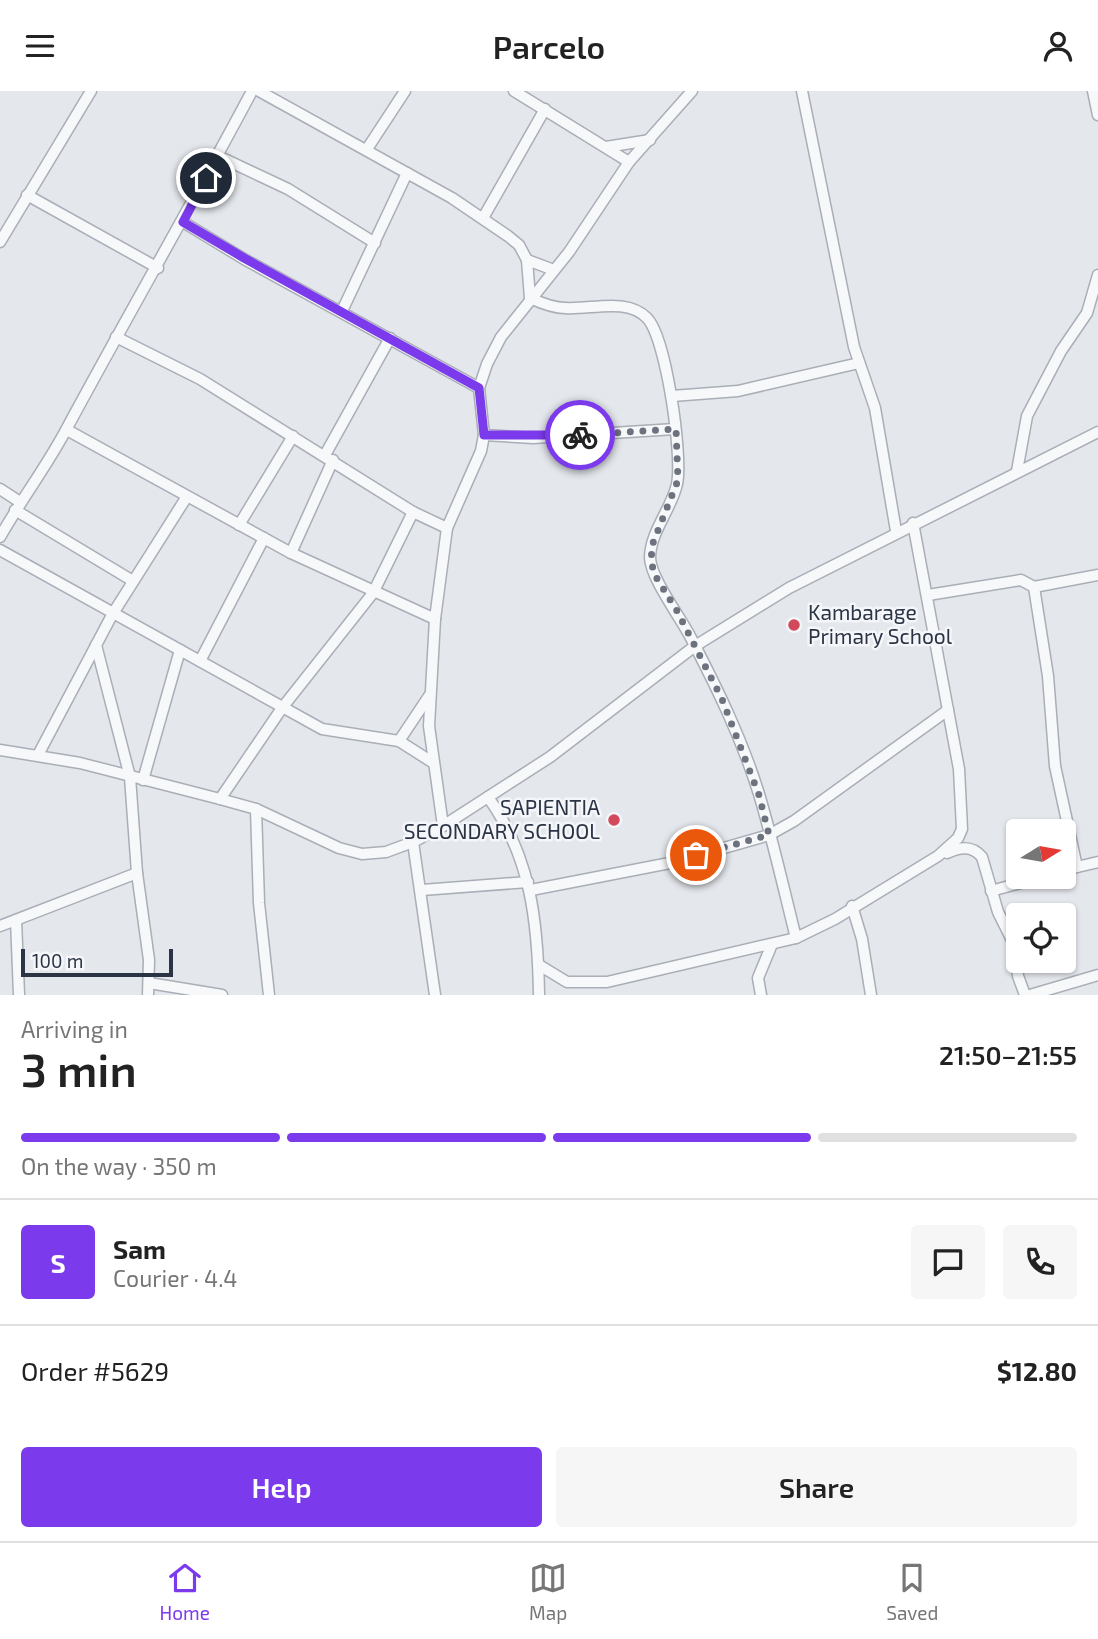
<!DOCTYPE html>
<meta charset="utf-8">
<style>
:root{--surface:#fff;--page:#f6f6f6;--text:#222;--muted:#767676;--line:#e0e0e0;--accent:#7c3aed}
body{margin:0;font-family:"Exo 2",sans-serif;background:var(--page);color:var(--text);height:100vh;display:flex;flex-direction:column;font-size:26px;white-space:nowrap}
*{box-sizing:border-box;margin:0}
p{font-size:23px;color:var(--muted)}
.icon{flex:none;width:38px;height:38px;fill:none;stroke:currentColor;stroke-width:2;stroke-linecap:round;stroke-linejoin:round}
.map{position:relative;height:904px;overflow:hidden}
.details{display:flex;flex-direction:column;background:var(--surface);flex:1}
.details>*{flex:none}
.needle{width:46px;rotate:79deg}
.controls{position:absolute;left:1006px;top:728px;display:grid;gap:14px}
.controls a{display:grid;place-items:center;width:70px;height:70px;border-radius:7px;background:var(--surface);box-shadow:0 2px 5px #0004;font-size:35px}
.scale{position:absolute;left:21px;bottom:18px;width:152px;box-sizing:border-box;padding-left:7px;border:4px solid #2b3445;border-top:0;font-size:19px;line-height:24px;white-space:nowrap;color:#2b3445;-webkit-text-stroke:5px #f4f6f9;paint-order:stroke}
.pin{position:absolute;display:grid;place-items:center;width:60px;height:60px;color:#fff;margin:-30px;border:4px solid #fff;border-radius:50%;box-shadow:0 2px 7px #0007}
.courier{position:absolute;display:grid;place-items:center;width:70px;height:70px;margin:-35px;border:5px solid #7c3aed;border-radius:50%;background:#fff;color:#222;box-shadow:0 2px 9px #0007}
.summary em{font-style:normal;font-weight:600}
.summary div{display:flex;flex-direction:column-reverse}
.summary{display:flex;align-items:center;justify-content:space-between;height:119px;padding:0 21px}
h1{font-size:46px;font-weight:600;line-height:52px}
.bar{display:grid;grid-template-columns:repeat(4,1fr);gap:10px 7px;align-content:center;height:84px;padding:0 21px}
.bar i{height:9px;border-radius:5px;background:var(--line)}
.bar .on{background:var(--accent)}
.bar p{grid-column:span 4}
.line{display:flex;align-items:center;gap:18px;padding:0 21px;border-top:2px solid var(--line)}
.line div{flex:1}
.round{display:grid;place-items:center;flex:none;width:74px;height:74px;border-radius:7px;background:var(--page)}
.cta{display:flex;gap:14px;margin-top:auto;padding:14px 21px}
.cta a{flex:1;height:80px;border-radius:7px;background:var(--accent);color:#fff;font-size:28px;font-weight:600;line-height:80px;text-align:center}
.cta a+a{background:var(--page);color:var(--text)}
header{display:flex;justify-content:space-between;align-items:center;height:91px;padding:0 21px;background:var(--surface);font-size:32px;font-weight:600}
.menu{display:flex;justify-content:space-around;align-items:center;height:98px;border-top:2px solid var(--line);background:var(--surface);font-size:19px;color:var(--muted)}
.menu a{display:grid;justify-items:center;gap:4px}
.menu .on{color:var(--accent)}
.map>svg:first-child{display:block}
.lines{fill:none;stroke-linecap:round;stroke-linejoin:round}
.minor-casing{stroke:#a9aeb7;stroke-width:13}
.minor{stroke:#f7f8fa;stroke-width:10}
.done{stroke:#6c737f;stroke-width:7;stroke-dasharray:0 12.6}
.route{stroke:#7c3aed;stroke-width:9}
.poi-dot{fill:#d1495b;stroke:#f4f6f9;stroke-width:2.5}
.labels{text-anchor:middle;stroke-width:5;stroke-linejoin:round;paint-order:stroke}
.poi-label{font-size:21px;fill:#2b3445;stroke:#f4f6f9;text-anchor:start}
</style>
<header><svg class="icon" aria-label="menu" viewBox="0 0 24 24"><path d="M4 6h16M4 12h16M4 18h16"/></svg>Parcelo<svg class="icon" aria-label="person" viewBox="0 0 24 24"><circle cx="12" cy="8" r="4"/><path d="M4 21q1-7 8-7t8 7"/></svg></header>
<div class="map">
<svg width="1098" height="904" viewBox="0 0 1098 904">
<rect width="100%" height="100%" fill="#e4e7ec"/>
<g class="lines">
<!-- minor casing -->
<g class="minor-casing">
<g id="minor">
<path d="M259,0L452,107L508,145L519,154L527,169L530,207C541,212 553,217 565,217C590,219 627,206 647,227C666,246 683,365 677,393C672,417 650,441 650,467C651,488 681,527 691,547C717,597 742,648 759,703C773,750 784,799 796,847"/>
<polyline points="514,0 629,71"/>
<polyline points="802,0 854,256 875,317 896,440"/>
<polyline points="1093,0 1098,24"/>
<polyline points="606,56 650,49"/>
<polyline points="367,58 405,0"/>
<polyline points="218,65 288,98 375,152"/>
<polyline points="27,104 158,177"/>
<polyline points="483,127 545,18"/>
<polyline points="183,131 244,168 479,297"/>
<polyline points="0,151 91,0"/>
<polyline points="527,169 554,179"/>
<polyline points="342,220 407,82"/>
<polyline points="116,246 200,288 413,421 447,437"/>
<polyline points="672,305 738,300 859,272"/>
<polyline points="67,339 291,462 435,528"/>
<polyline points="484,344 533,347 675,338"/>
<polyline points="325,364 390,247"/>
<polyline points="1017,380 1027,325 1061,260 1087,222 1098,184"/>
<polyline points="0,398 20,411"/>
<polyline points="15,419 133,490"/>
<polyline points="239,434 293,345"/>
<path d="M0,446C21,409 47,375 67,337C128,224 192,113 252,0"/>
<polyline points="0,459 322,638 399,650 432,671"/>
<polyline points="291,462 333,369"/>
<polyline points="1034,496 1098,484"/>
<polyline points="928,504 1021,489 1034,496 1048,585 1055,675 1077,776"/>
<polyline points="96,554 130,686 137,782 149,869 148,904"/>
<polyline points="200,570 264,447"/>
<polyline points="399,650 429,605"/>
<polyline points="0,659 80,672 220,708 256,718 339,757 362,763 386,761 413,751 443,735 550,666 695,555 789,497 1098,341"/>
<polyline points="38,664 112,524 186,407"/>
<polyline points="143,689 180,559"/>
<path d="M488,706C531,766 538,832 539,904"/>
<polyline points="220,708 282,617 373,502 413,421"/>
<polyline points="256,718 259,812 269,904"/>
<polyline points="443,735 429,635 435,528 447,437 481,360 484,344 479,297 487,273 501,246 569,161 629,71 692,0"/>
<polyline points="413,751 435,904"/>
<path d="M947,762C960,756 972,754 982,766L998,821L1015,855L1018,885L1025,904"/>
<polyline points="1064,779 1098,771"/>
<polyline points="422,799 528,791"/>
<polyline points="531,799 675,771 769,744 794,730 948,619"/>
<polyline points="991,800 1042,786"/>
<polyline points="852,815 862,848 871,904"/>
<polyline points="16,829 19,904"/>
<polyline points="0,835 137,782"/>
<polyline points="539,874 567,891 607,891 796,847 835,828 938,765 958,747 962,738 959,678 913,432"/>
<polyline points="149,892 222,904"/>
<polyline points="761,904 758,887 772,853"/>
<polyline points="1030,904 1098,884"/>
</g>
</g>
<!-- minor -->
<use href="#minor" class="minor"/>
</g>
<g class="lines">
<!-- done -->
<polyline class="done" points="580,344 676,338 678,389 651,457 653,481 677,520 722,608 759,704 769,744 696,764"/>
<!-- route -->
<polyline class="route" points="206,87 183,131 244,167 479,297 484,344 580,344"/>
</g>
<!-- markers -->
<g class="poi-dot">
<circle cx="794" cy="534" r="7"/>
<circle cx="614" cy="729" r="7"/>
</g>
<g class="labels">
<!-- poi labels -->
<g class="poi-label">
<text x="808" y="529">Kambarage<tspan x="808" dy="24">Primary School</tspan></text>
<text x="600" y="724" text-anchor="end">SAPIENTIA<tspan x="600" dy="24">SECONDARY SCHOOL</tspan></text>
</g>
</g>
</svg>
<div class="controls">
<a><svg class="needle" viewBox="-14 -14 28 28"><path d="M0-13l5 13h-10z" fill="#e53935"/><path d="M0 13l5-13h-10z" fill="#767676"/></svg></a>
<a><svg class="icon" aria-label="locate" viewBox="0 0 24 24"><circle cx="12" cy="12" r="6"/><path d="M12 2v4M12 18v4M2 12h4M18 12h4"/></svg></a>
</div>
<div class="scale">100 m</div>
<div class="pin" style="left:696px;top:764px;background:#ea580c"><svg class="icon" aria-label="bag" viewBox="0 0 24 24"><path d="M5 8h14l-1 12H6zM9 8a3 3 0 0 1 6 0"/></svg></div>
<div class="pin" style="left:206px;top:87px;background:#1f2937"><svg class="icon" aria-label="home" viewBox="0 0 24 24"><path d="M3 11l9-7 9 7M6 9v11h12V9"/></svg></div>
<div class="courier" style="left:580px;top:344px"><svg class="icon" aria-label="bike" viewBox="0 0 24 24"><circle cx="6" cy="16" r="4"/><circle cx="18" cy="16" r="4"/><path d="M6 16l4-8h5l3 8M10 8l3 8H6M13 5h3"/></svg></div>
</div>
<section class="details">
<div class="summary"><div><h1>3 min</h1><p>Arriving in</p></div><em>21:50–21:55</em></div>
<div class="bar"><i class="on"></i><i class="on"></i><i class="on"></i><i></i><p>On the way · 350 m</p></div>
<div class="line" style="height:126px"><b class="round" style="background:var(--accent);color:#fff">S</b><div><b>Sam</b><p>Courier · 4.4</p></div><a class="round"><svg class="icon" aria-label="chat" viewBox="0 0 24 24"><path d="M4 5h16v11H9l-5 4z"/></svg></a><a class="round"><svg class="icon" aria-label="phone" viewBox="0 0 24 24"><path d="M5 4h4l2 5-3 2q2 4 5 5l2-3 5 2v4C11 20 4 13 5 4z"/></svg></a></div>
<div class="line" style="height:91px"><div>Order #5629</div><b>$12.80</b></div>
<div class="cta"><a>Help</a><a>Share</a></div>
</section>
<nav class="menu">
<a class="on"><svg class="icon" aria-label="home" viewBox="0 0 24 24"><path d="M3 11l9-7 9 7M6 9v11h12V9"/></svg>Home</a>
<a><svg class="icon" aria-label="map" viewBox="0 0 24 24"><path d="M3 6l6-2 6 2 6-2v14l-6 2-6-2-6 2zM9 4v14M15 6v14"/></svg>Map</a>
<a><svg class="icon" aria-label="saved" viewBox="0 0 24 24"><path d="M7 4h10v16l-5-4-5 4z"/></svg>Saved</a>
</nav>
